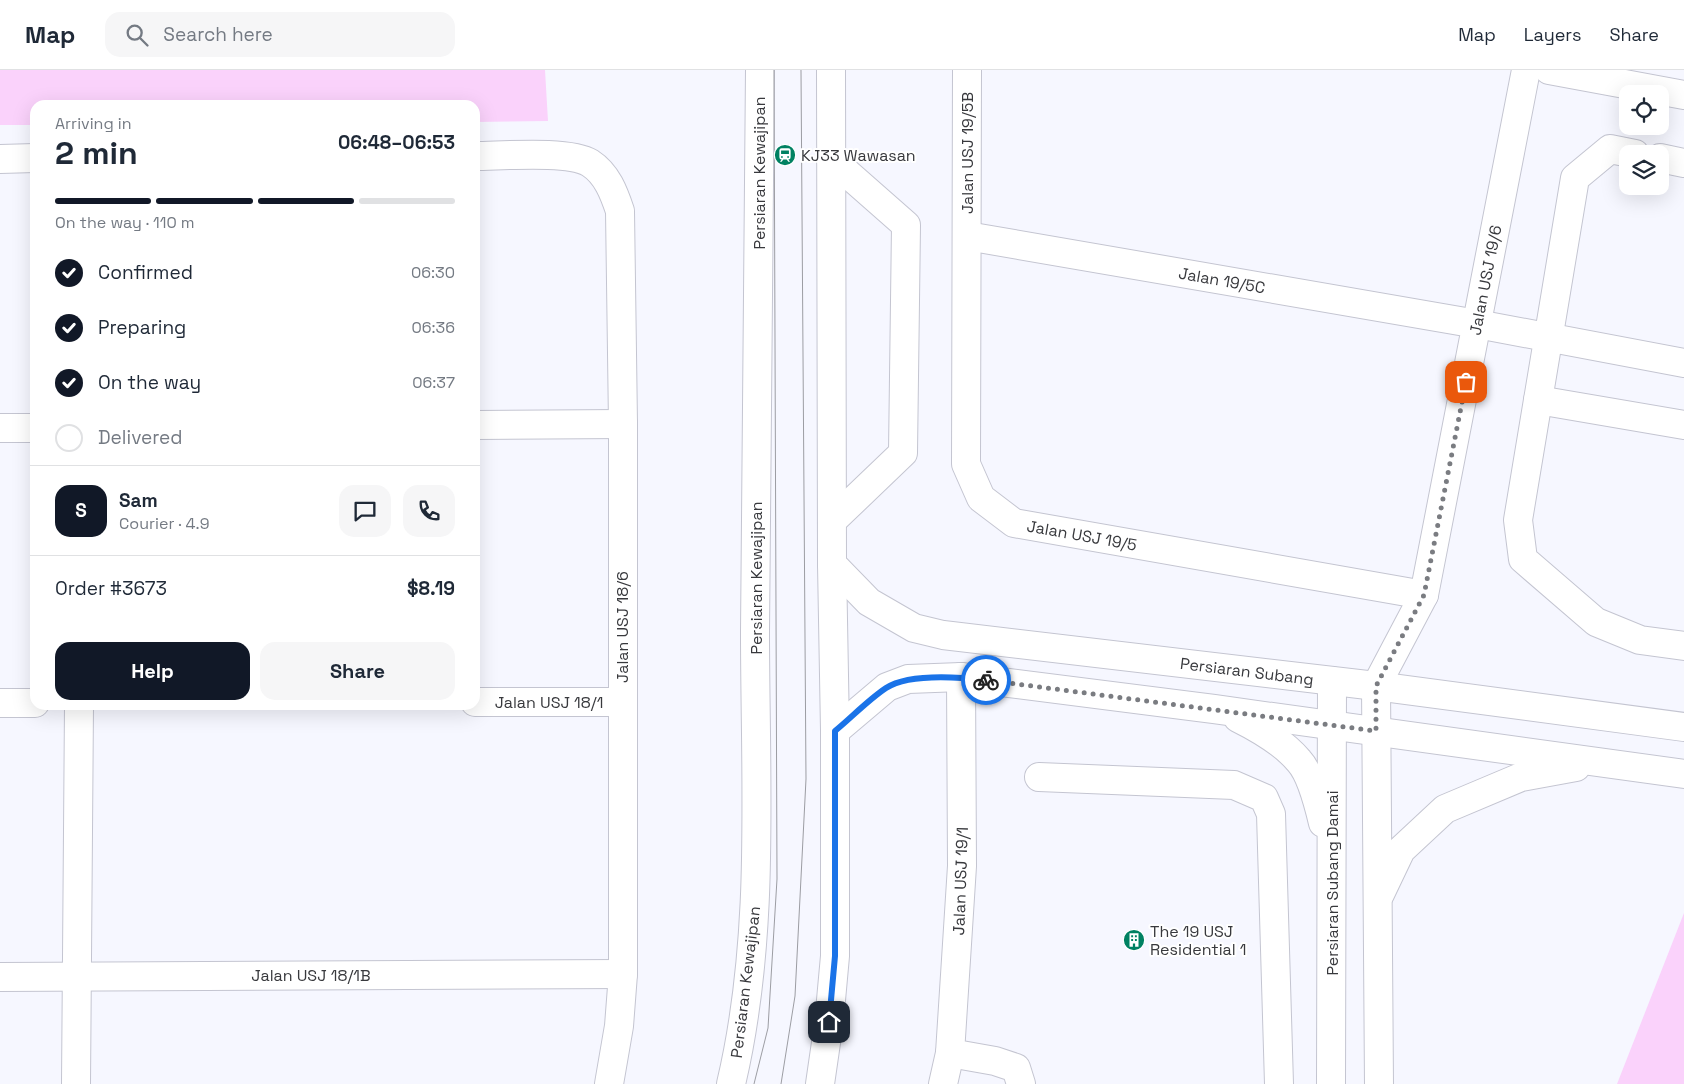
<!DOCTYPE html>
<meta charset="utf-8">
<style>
:root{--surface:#fff;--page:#f6f6f7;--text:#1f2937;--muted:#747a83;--line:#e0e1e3;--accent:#111827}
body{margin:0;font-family:"Space Grotesk",sans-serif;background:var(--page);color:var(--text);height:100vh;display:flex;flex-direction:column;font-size:19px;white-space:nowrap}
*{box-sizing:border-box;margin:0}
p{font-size:16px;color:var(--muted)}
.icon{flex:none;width:28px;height:28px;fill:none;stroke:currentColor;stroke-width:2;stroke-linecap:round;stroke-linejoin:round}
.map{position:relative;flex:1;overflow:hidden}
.sheet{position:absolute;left:30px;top:30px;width:450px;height:610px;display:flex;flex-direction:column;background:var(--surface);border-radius:15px;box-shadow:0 5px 20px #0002}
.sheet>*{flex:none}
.buttons{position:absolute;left:1619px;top:15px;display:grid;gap:10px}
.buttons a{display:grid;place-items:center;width:50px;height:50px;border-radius:10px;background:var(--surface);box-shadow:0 5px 20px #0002;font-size:25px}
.pin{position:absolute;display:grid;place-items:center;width:42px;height:42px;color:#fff;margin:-21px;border-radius:10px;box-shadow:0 2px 8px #0006}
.courier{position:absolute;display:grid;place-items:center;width:50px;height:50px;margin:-25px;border:4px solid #1a73e8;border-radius:50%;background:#fff;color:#222;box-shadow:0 1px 6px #0007}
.headline em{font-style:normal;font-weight:700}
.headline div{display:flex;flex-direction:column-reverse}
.headline{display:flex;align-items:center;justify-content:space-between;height:85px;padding:0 25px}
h1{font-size:32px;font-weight:700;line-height:38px}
.bar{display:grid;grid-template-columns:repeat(4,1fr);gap:8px 5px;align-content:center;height:60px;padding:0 25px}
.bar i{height:6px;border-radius:4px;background:var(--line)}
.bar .selected{background:var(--accent)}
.bar p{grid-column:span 4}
.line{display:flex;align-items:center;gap:12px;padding:0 25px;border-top:1px solid var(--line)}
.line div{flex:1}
.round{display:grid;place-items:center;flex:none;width:52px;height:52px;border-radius:15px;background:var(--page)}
ol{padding:0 25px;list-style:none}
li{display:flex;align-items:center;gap:15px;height:55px}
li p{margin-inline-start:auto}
li .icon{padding:5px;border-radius:50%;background:var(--accent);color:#fff;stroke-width:4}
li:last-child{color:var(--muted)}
li i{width:28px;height:28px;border:2px solid var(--line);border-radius:50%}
.primary-button{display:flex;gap:10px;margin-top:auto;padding:10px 25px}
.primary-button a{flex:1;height:58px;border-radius:15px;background:var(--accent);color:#fff;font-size:20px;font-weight:700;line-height:58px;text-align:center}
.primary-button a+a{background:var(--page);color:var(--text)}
header{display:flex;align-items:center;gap:30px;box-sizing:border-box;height:70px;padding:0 25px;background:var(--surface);border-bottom:1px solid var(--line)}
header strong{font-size:24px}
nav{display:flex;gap:28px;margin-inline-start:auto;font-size:18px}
.search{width:350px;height:45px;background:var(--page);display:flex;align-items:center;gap:12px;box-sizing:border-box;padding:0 18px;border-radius:15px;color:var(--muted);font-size:19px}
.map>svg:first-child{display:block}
.green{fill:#fad2fb}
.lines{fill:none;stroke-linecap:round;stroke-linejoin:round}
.minor-casing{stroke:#c4c5d1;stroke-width:30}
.major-casing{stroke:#c4c5d1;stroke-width:30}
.minor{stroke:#fff;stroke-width:28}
.major{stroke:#fff;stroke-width:28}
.tram{stroke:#9c9da3;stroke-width:1}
.done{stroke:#7a7c81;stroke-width:5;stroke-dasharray:0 9}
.route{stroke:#1a73e8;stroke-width:6}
.labels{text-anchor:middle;stroke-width:4;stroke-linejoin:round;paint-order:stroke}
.street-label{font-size:16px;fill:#38393d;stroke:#fff}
.poi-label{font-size:16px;fill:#38393d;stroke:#fff;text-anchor:start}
</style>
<header>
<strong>Map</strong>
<div class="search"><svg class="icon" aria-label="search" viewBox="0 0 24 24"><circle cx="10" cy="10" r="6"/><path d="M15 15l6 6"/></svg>Search here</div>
<nav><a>Map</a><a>Layers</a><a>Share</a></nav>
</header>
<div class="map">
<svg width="1684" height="1014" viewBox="0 0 1684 1014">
<rect width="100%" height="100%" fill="#f6f7ff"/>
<!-- green -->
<g class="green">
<polygon points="0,0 545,0 548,51 475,52 475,35 35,35 35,55 0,55"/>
<polygon points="1684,843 1684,1014 1617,1014"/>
</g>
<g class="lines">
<!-- minor casing -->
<g class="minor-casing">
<g id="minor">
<polyline points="967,0 966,394 981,428 1014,453 1424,525"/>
<polyline points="1549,0 1684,25"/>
<polyline points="1635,84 1610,79 1575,108 1518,450 1523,489 1596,552 1640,570 1684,576"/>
<path d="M475,86C501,86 569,80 590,93C607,104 614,123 620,141L623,354V904L619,956L609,1014"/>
<polyline points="1660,88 1684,93"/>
<polyline points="0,89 35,88"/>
<polyline points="831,89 906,155 903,383 832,451"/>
<polyline points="967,166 1477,254 1684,293"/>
<polyline points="1538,330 1684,355"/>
<polyline points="475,355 623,354"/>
<polyline points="0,358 35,358"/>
<polyline points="832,494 869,532 914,558 943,565 1376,616 1684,657"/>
<polyline points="475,632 622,632"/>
<polyline points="0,633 35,633"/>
<path d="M1238,648C1260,659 1283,672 1299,691C1311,704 1319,736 1323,753"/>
<polyline points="835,661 887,617 908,609 961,607 1214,639 1684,704"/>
<polyline points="1039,707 1234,715 1264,728 1271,744 1279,1014"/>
<polyline points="1380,824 1401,780 1445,739 1521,707 1576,697"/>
<polyline points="0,907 623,904"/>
<polyline points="950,983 995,991 1016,998 1021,1014"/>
<polyline points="76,1014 79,635"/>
<polyline points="943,1014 950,983 962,796 961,607"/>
<polyline points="1331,1014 1332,611"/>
<polyline points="1379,1014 1376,616 1424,525 1526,0"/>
</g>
</g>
<!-- major casing -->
<g class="major-casing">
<g id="major">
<path d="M731,1014C766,866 755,713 755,562C755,374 758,187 760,0"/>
<polyline points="820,1014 829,952 835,886 835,661 832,494 831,0"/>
</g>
</g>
<!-- minor -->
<use href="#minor" class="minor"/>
<!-- major -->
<use href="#major" class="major"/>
<!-- tram -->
<g class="tram">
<polyline points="754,1014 768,958 777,809 774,0"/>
<polyline points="781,1014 795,926 806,709 801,0"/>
</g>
</g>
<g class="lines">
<!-- done -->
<polyline class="done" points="986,610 1376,661 1376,616 1424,525 1466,312"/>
<!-- route -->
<path class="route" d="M829,952L835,886V661C852,647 868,630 886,618C909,603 959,607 986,610"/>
</g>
<!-- icons -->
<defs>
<g id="station-disc" transform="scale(1.125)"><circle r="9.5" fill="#008162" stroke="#fff"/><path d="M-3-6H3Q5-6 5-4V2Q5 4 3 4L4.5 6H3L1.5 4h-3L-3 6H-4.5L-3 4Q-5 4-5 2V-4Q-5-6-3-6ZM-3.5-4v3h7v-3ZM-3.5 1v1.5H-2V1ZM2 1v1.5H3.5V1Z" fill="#fff"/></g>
<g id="building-disc" transform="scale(1.125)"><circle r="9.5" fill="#008162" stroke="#fff"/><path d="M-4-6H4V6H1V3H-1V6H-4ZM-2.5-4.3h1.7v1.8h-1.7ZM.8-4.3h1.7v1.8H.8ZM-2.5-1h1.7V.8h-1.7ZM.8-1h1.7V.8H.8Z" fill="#fff"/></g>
</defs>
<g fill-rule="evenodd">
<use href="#station-disc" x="785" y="85"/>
<use href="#building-disc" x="1134" y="870"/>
</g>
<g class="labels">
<!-- street labels -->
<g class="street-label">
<text transform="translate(967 83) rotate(-90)" y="6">Jalan USJ 19/5B</text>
<text transform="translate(759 103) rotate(-90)" y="6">Persiaran Kewajipan</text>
<text transform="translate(1222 210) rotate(10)" y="6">Jalan 19/5C</text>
<text transform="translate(1485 210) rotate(-79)" y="6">Jalan USJ 19/6</text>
<text transform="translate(1082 465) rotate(10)" y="6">Jalan USJ 19/5</text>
<text transform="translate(756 508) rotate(-90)" y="6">Persiaran Kewajipan</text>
<text transform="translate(622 557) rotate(-90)" y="6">Jalan USJ 18/6</text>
<text transform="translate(1247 601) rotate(7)" y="6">Persiaran Subang</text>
<text x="549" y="638">Jalan USJ 18/1</text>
<text transform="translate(960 811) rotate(-88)" y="6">Jalan USJ 19/1</text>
<text transform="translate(1332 813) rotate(-90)" y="6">Persiaran Subang Damai</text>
<text x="311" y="911">Jalan USJ 18/1B</text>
<text transform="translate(745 912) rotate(-83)" y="6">Persiaran Kewajipan</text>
</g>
<!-- poi labels -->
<g class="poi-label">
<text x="801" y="91">KJ33 Wawasan</text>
<text x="1150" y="867">The 19 USJ<tspan x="1150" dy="18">Residential 1</tspan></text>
</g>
</g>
</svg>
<div class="buttons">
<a><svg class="icon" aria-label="locate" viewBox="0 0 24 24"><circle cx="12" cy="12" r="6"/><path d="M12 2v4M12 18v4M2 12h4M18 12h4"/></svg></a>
<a><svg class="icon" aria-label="layers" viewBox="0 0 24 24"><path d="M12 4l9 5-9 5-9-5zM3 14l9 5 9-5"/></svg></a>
</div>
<div class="pin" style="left:1466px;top:312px;background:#ea580c"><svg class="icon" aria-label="bag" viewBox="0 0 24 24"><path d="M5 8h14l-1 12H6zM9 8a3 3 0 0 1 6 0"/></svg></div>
<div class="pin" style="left:829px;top:952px;background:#1f2937"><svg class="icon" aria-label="home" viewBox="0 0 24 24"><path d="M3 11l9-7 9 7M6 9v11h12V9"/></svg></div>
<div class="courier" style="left:986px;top:610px"><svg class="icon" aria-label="bike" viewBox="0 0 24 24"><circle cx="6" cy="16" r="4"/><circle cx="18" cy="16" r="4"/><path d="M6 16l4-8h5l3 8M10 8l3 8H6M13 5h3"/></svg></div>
<section class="sheet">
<div class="headline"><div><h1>2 min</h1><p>Arriving in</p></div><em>06:48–06:53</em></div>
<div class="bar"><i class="selected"></i><i class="selected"></i><i class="selected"></i><i></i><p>On the way · 110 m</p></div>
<ol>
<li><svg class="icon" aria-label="check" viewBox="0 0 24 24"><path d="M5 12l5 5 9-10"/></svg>Confirmed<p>06:30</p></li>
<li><svg class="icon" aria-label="check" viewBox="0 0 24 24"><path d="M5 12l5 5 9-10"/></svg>Preparing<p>06:36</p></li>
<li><svg class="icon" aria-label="check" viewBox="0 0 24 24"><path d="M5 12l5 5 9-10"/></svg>On the way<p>06:37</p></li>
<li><i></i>Delivered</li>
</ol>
<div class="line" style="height:90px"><b class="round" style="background:var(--accent);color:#fff">S</b><div><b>Sam</b><p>Courier · 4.9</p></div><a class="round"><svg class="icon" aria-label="chat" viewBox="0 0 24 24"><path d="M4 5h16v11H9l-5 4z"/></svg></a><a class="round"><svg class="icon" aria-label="phone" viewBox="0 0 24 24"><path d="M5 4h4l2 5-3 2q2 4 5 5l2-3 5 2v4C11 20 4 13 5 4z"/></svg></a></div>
<div class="line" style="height:65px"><div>Order #3673</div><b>$8.19</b></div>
<div class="primary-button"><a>Help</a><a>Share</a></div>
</section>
</div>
